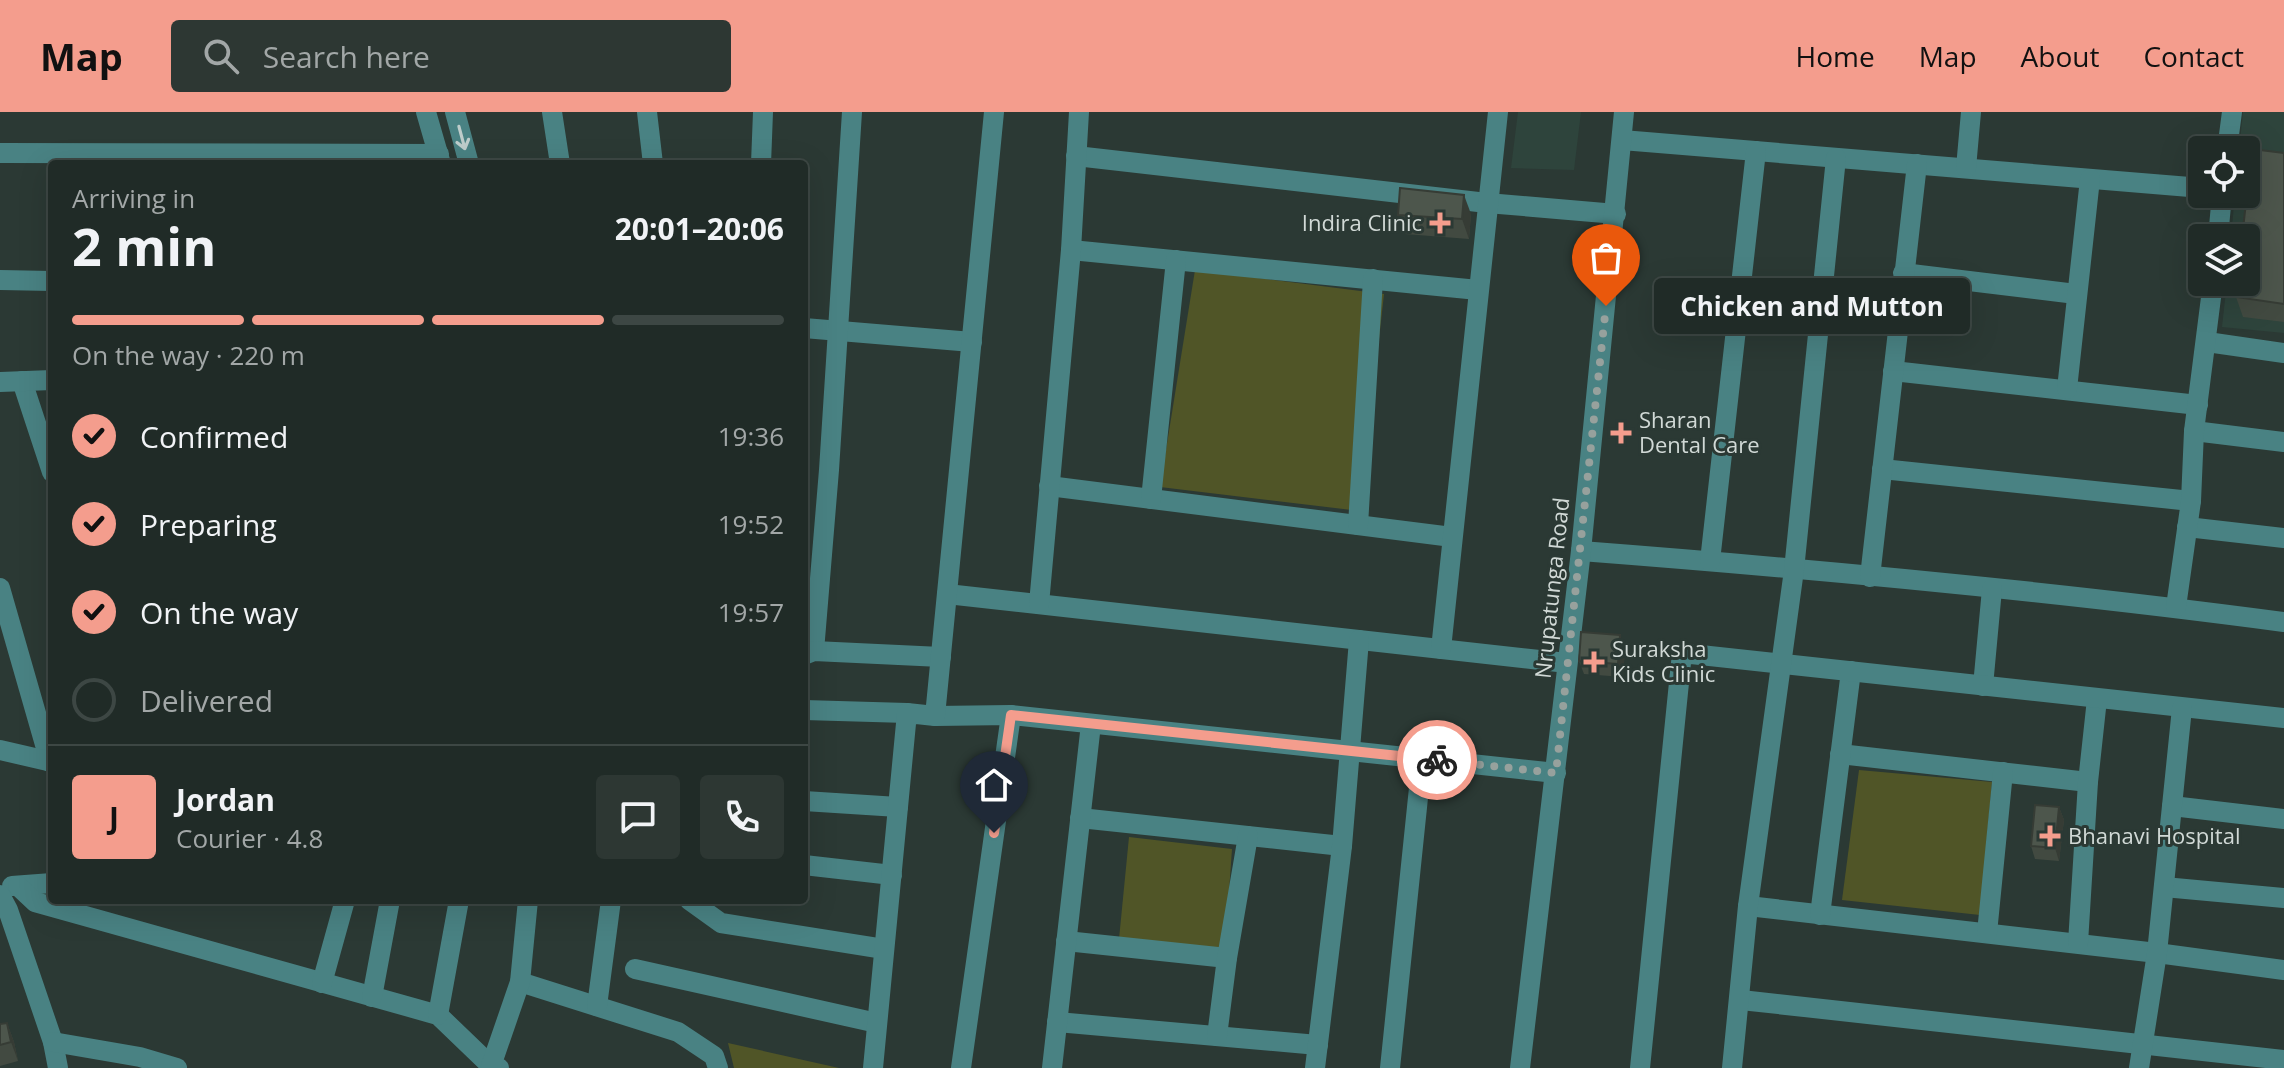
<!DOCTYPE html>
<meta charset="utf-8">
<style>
:root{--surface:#202b27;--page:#2d3733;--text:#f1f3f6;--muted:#a2a7a7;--line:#3d4744;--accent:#f49d8d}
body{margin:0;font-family:"Open Sans",sans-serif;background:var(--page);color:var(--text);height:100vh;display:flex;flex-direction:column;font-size:30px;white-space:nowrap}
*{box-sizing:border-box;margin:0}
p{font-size:26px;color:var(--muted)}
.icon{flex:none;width:44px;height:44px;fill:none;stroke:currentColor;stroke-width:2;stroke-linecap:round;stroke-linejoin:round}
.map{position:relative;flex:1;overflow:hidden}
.side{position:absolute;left:48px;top:48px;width:760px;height:744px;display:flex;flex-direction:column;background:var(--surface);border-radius:8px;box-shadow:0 8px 32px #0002,0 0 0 2px var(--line)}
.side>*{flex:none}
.buttons{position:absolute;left:2188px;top:24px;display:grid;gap:16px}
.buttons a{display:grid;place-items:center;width:72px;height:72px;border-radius:8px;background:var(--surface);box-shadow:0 8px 32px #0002,0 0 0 2px var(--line);font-size:40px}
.pin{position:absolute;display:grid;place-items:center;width:68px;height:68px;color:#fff;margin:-82px -34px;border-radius:50% 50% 50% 0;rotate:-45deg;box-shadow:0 0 8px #0007}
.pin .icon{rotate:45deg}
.courier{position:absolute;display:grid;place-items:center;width:80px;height:80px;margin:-40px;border:6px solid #f49d8d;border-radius:50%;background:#fff;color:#222;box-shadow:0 2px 10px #0007}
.bubble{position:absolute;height:56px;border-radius:8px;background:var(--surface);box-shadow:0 8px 32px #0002,0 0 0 2px var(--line);font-size:26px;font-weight:700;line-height:56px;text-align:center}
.overview em{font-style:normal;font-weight:700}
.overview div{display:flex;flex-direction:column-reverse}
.overview{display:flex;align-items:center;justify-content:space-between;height:136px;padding:0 24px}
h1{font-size:52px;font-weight:700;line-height:60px}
.bar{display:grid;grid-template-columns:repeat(4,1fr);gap:12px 8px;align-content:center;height:96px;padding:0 24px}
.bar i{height:10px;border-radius:6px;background:var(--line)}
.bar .active{background:var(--accent)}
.bar p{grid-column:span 4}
.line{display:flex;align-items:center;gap:20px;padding:0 24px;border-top:2px solid var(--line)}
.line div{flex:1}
.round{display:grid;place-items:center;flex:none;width:84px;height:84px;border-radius:8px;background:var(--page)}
ol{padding:0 24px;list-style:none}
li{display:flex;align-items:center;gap:24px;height:88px}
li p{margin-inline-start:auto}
li .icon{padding:8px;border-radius:50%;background:var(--accent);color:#111;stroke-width:4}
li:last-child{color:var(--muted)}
li i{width:44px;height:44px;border:4px solid var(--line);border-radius:50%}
header{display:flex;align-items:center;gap:48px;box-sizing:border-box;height:112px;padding:0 40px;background:var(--accent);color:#111}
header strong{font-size:38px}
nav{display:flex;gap:44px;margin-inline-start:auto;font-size:28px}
.search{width:560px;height:72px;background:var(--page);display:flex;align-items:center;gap:20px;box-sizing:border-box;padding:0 28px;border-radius:8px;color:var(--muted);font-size:30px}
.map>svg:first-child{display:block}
.built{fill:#2e443c}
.green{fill:#505527}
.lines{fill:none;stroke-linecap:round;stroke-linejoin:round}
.minor{stroke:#498283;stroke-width:20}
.wall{fill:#424a41}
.shaded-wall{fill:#363c35}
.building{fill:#4d564c;stroke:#363c35;stroke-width:2}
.oneway{stroke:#bdccca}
.done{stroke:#97a19d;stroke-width:8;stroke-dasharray:0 14.4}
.route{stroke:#f49d8d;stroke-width:10}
.poi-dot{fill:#f49d8d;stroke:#2b3934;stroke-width:3}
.labels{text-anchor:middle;stroke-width:6;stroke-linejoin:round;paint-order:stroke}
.poi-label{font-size:22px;fill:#d1d9d6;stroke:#2b3934;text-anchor:start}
.street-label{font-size:22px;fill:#d1d9d6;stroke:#2b3934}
</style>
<header>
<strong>Map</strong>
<div class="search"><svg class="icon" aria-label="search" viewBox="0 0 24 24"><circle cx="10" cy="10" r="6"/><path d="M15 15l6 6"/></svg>Search here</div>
<nav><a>Home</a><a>Map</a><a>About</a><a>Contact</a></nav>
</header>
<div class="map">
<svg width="2284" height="956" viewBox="0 0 2284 956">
<rect width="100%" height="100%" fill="#2b3934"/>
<!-- built -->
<g class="built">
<polygon points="1518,0 1581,0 1574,58 1511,56"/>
<polygon points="2243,0 2284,0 2284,221 2222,215 2227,170 2246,170 2246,126 2231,126 2235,82 2246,82 2246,38 2239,38"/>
</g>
<!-- green -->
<g class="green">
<polygon points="1195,158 1384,182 1360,399 1160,375"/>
<polygon points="1859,658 1992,670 1980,803 1842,788"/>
<polygon points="1129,725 1232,737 1225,837 1119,827"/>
<polygon points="728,931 839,956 734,956"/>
</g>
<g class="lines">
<!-- minor -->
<g class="minor">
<polyline points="426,0 441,52"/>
<polyline points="455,0 469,52"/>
<polyline points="552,0 560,52"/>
<polyline points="647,0 653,52"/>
<polyline points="1622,28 2202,76"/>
<polyline points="2227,38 2232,0"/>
<polyline points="0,41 439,42"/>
<polyline points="1076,44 1487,91 1616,102"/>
<polyline points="761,52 763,0"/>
<polyline points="1966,56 1971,0"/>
<polyline points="2218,126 2222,82"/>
<polyline points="1071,138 1478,178"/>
<polyline points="1903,161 2076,182"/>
<polyline points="0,168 52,169"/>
<polyline points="804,216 972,230"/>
<polyline points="2207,230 2284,241"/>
<polyline points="1893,259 2198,293"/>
<polyline points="22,269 52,360"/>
<polyline points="0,270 52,268"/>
<polyline points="2067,277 2090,67"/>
<polyline points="2194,319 2284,330"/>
<polyline points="1882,357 2191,389"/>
<polyline points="1049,374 1452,425"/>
<polyline points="1151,387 1176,148"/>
<polyline points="1358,413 1373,167"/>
<polyline points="2187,415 2284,426"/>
<path d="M1581,439C1815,457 2051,479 2284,510"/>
<polyline points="1710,449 1756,39"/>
<polyline points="1870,465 1917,52"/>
<polyline points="0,476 50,650"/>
<polyline points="947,482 1567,551"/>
<polyline points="1039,492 1071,138 1079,0"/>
<polyline points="2176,495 2191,389 2194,319 2213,170"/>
<polyline points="1441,537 1498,0"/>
<polyline points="814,539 829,358 852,0"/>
<polyline points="804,543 814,539 941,545"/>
<polyline points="1983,574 1992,477"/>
<polyline points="804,598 907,601"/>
<polyline points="935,604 1011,603 1556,661"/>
<polyline points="0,638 52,650"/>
<polyline points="1840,642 2088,670"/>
<polyline points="804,689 898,695"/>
<polyline points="2172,694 2284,707"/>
<polyline points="1080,706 1342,734"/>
<polyline points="804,753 892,763"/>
<polyline points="12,774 52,771"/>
<polyline points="18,774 35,790 438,903 491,954 499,956"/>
<polyline points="2164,775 2284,786"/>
<polyline points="0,783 8,798 53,930 58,956"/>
<polyline points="689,788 721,811 884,837"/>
<polyline points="1748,794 2157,841 2284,858"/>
<polyline points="1820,803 1851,559"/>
<polyline points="1987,821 2003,660"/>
<polyline points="1066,829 1227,846"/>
<polyline points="2078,831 2088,670 2097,587"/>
<polyline points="635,857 877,911"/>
<polyline points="520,870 678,920 714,944 718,956"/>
<polyline points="322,871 345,788"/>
<polyline points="372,885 390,788"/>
<polyline points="1741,888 2284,948"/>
<polyline points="597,894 611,788"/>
<polyline points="438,903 459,788"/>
<polyline points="1057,910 1318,933"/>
<polyline points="1217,924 1227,846 1248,724"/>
<polyline points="53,930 140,945 177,956"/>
<polyline points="491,954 520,870 528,788"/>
<polyline points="873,956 907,601 935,604 994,0"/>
<polyline points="961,956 1011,603"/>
<polyline points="1052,956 1091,612"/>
<polyline points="1315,956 1342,734 1359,528"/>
<polyline points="1390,956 1422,647"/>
<polyline points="1520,956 1581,439 1624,0"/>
<polyline points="1640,956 1682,541 2284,606"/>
<polyline points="1732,956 1748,794 1794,458 1836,46"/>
<polyline points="2139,956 2157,841 2182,596"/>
</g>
</g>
<!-- wall -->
<g class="wall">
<polygon points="2284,41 2284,210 2243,205 2236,185"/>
<polygon points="1471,102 1469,127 1405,122 1398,103"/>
<polygon points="1625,536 1623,565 1584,562 1579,549"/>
<polygon points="2059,695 2064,708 2059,749 2035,747 2031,734"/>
<polygon points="7,911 14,930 18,949 0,954 0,912"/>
</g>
<!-- shaded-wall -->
<g class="shaded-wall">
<polygon points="1464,83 1471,102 1469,127 1462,107"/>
<polygon points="1620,523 1625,536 1623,565 1618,552"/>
<polygon points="2059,695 2064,708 2059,749 2055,736"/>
<polygon points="7,911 14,930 18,949 11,930"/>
</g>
<!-- building -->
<g class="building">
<polygon points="2252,37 2284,41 2284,192 2236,185 2238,170 2246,170 2246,126 2242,126"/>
<polygon points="1400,76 1464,83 1462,107 1398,103"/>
<polygon points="1581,520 1620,523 1618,552 1579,549"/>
<polygon points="2035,693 2059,695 2055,736 2031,734"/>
<polygon points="7,911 11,930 0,933 0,912"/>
</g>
<!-- one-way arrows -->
<defs><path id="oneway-shaft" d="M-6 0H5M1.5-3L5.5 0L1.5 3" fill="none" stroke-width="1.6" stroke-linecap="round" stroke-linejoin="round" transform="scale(2)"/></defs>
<use class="oneway" href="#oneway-shaft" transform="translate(462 26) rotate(75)"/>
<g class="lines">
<!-- done -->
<polyline class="done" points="1437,648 1556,661 1606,194"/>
<!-- route -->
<polyline class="route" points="994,721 1011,603 1437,648"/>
</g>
<!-- markers -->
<g class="poi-dot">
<path d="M1436 99h8v8h8v8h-8v8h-8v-8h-8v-8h8z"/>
<path d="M1617 309h8v8h8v8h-8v8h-8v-8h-8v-8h8z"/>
<path d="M1590 538h8v8h8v8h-8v8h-8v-8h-8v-8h8z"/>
<path d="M2046 712h8v8h8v8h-8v8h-8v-8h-8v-8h8z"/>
</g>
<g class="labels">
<!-- poi labels -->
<g class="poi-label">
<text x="1422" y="119" text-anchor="end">Indira Clinic</text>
<text x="1639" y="316">Sharan<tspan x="1639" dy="25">Dental Care</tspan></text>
<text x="1612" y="545">Suraksha<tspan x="1612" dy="25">Kids Clinic</tspan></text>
<text x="2068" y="732">Bhanavi Hospital</text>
</g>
<!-- street labels -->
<g class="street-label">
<text transform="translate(1552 476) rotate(-84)" y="8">Nrupatunga Road</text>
</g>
</g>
</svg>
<div class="buttons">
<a><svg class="icon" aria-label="locate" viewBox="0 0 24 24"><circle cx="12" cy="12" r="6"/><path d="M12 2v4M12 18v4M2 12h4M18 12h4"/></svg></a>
<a><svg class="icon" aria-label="layers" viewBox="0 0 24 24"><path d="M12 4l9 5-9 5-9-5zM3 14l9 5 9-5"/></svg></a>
</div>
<div class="pin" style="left:1606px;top:194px;background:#ea580c"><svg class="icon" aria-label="bag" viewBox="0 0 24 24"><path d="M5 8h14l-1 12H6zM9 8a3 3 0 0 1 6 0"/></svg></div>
<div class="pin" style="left:994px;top:721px;background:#1f2937"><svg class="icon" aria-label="home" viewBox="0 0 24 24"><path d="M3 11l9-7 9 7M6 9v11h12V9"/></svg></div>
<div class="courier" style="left:1437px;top:648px"><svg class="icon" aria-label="bike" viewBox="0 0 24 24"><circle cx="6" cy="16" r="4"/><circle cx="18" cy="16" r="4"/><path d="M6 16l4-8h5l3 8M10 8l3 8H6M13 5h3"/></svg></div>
<div class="bubble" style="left:1654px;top:166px;width:316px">Chicken and Mutton</div>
<section class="side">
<div class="overview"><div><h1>2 min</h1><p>Arriving in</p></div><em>20:01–20:06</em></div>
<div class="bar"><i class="active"></i><i class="active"></i><i class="active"></i><i></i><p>On the way · 220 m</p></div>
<ol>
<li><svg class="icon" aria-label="check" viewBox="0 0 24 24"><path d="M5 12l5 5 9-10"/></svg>Confirmed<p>19:36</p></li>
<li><svg class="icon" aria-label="check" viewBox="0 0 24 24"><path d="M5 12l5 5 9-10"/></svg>Preparing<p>19:52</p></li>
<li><svg class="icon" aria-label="check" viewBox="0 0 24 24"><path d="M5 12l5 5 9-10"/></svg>On the way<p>19:57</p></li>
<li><i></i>Delivered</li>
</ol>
<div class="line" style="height:144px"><b class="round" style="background:var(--accent);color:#111">J</b><div><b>Jordan</b><p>Courier · 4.8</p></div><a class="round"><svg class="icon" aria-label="chat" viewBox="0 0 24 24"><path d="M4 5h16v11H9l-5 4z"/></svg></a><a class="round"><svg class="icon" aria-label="phone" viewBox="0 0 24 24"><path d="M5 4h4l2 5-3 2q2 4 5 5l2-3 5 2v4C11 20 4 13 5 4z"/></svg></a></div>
</section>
</div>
